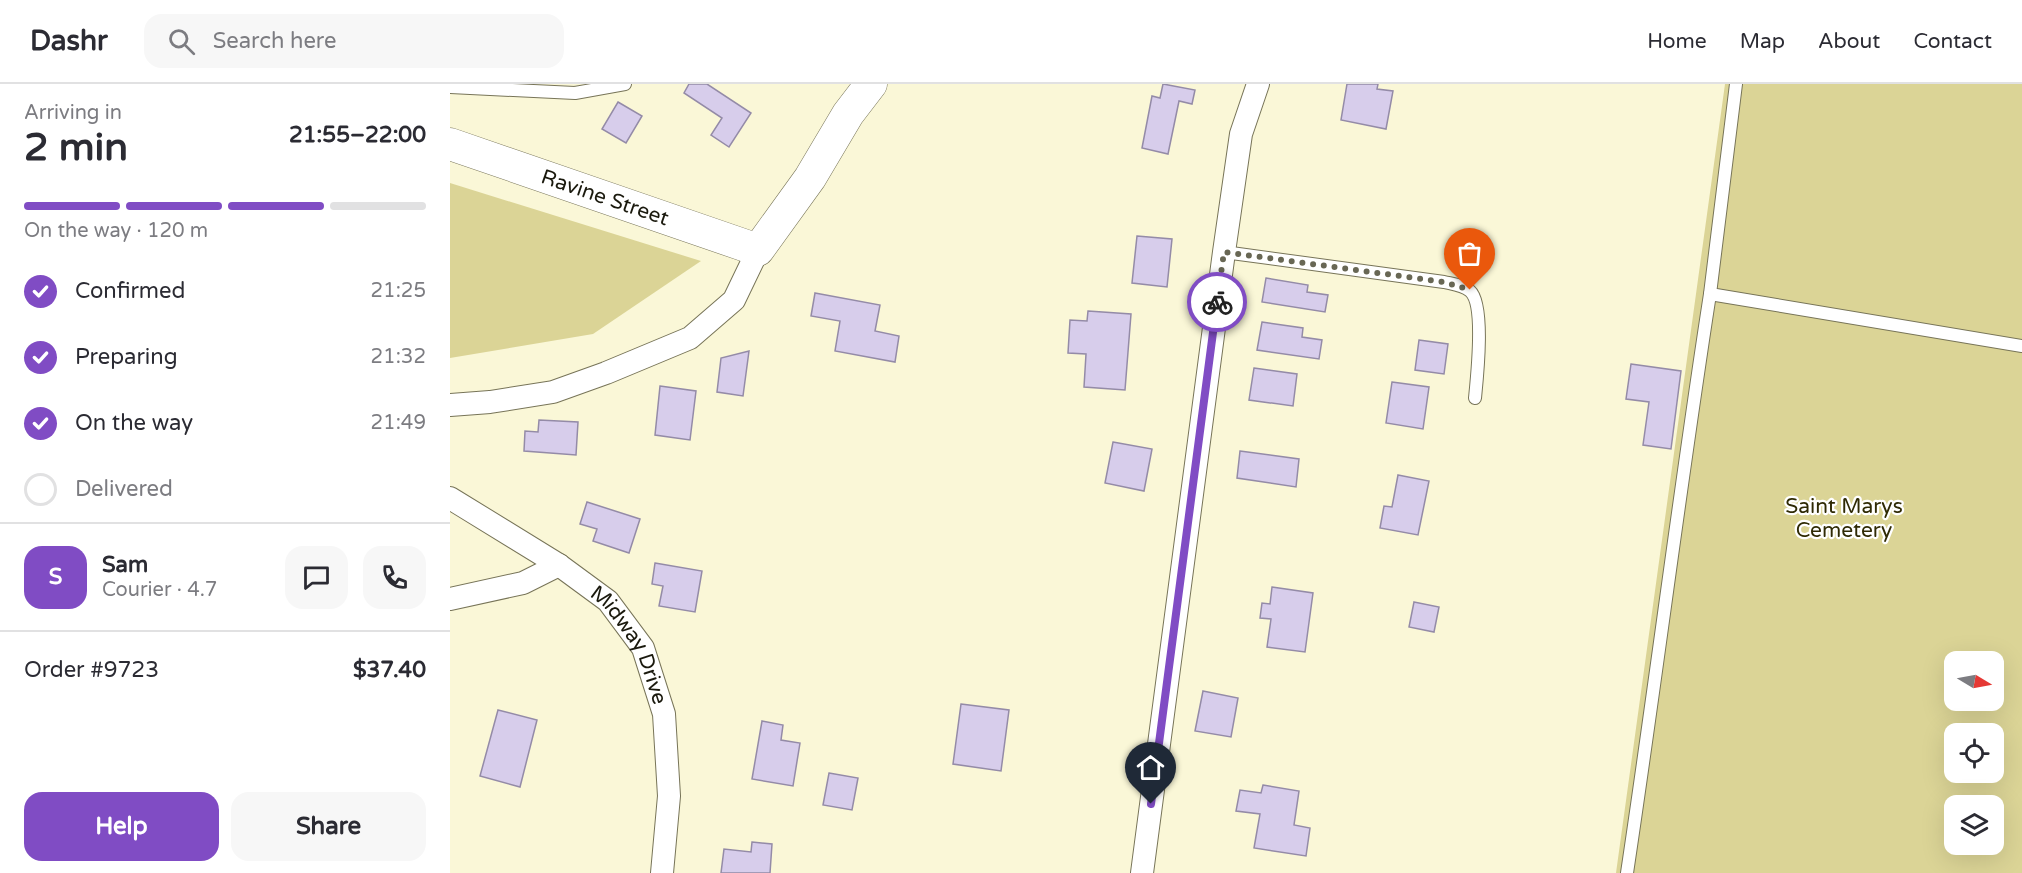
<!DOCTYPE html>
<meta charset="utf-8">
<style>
:root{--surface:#fff;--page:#f7f7f7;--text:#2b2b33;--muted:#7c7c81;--line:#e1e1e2;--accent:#804cc4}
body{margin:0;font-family:"Varela Round",sans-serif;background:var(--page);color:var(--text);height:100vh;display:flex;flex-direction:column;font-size:22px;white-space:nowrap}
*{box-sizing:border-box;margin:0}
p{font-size:20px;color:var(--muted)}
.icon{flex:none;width:33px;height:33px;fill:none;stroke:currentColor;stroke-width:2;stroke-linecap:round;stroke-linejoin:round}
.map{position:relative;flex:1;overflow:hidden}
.panel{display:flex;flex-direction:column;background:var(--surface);width:450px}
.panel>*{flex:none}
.needle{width:39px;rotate:100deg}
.tools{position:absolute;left:1494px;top:567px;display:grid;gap:12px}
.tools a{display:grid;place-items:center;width:60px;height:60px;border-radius:12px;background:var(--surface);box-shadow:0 6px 24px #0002;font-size:30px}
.pin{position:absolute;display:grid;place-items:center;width:51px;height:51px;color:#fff;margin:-62px -26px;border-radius:50% 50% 50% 0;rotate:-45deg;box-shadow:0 0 6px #0007}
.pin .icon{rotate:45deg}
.courier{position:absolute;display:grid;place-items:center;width:60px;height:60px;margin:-30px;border:4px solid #804cc4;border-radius:50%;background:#fff;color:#222;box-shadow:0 2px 8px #0007}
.overview em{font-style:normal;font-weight:700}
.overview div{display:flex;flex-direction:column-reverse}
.overview{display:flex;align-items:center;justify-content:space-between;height:102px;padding:0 24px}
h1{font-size:39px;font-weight:700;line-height:45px}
.bar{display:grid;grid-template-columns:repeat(4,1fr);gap:9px 6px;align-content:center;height:72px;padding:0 24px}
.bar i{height:8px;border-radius:4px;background:var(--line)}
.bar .current{background:var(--accent)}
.bar p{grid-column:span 4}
.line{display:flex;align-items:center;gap:15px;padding:0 24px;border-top:2px solid var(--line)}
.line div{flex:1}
.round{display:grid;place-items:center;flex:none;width:63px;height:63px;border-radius:18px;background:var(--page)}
ol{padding:0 24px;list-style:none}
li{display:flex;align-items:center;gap:18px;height:66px}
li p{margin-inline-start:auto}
li .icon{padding:6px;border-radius:50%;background:var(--accent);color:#fff;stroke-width:4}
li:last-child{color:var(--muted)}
li i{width:33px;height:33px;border:3px solid var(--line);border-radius:50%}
.action{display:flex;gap:12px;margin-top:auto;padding:12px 24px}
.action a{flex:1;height:69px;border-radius:18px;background:var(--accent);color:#fff;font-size:24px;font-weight:700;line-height:69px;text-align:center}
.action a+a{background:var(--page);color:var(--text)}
header{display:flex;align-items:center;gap:36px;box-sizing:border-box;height:84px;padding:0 30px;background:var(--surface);border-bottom:2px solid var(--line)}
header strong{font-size:28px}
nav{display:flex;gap:33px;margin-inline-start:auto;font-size:21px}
.search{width:420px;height:54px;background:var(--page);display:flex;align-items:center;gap:15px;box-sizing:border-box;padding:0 21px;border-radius:18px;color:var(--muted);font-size:22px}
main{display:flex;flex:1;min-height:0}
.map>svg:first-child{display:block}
.green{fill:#dbd496;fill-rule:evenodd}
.building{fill:#d7cdeb;stroke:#948ba7;stroke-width:1.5}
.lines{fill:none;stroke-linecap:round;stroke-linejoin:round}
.lane-casing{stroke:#777458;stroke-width:14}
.street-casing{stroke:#777458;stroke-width:24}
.secondary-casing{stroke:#777458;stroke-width:33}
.lane{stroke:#fff;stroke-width:12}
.street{stroke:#fff;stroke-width:22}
.secondary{stroke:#fff;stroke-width:32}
.done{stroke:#686754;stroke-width:6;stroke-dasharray:0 10.8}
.route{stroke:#804cc4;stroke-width:8}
.labels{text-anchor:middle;stroke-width:4.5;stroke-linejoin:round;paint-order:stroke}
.street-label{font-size:21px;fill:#1a190d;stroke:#fff}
.park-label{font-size:21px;fill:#2f2a04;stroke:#fff}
</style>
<header>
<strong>Dashr</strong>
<div class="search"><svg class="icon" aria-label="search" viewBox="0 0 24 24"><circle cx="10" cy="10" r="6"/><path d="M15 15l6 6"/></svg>Search here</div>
<nav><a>Home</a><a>Map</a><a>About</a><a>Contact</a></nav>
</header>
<main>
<section class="panel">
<div class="overview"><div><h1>2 min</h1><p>Arriving in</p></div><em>21:55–22:00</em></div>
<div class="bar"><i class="current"></i><i class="current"></i><i class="current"></i><i></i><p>On the way · 120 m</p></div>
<ol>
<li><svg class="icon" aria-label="check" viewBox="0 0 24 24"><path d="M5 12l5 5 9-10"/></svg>Confirmed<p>21:25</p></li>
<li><svg class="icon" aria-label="check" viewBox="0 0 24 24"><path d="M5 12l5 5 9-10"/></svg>Preparing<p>21:32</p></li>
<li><svg class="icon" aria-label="check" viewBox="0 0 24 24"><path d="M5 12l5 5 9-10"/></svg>On the way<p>21:49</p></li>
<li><i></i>Delivered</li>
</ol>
<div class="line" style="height:108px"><b class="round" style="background:var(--accent);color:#fff">S</b><div><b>Sam</b><p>Courier · 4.7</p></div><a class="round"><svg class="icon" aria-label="chat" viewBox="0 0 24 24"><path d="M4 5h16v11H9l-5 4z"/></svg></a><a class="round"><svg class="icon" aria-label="phone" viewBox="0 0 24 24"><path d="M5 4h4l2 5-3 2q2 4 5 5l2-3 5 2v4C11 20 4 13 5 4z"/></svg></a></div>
<div class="line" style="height:78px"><div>Order #9723</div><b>$37.40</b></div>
<div class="action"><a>Help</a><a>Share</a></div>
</section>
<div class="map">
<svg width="1572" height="789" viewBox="0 0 1572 789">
<rect width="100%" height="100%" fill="#faf7d7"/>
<!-- green -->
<g class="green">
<path d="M1275,0H1572V789H1166ZM1504,578H1544V616H1504ZM1504,650H1544V688H1504ZM1504,722H1544V760H1504Z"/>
<polygon points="0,99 251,177 143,250 0,274"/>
</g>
<!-- building -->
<g class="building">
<polygon points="239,0 257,0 301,29 279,63 261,51 272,34 234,9"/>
<polygon points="713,0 745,6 742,20 729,17 718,70 692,64 702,12 710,14"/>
<polygon points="897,0 928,0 927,5 943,7 936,45 891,36"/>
<polygon points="168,18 192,32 176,59 152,45"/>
<polygon points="687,152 722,155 717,203 682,199"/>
<polygon points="816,194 858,201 857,208 878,211 875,228 812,218"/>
<polygon points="365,209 430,221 425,247 449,252 445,278 385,267 390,237 361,232"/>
<polygon points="638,227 681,230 675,306 634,303 636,270 618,269 620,236 637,237"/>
<polygon points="812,238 853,244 852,253 872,256 869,275 807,266"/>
<polygon points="969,256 998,260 994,290 965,286"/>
<polygon points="299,267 293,312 267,308 271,274"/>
<polygon points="1181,280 1231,287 1221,365 1193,361 1199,318 1176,315"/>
<polygon points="804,284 847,290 843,322 799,316"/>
<polygon points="942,298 979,303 973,345 936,339"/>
<polygon points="210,302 246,307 240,356 205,351"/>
<polygon points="89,336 128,338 126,371 74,367 75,347 88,348"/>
<polygon points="663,358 702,365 694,407 655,399"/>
<polygon points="790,367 849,375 846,403 787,394"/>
<polygon points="948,391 979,397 968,451 930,444 934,422 942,423"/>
<polygon points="137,418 190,435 179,469 143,457 147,445 130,440"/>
<polygon points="205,479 252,487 245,528 209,522 213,502 202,500"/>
<polygon points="822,503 863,509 855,568 817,563 821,535 810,534 812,519 820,520"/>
<polygon points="964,518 989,523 984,548 959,543"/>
<polygon points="753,607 788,614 781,653 745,647"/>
<polygon points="511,620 559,626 551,687 503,680"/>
<polygon points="48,626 87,636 70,703 30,692"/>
<polygon points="312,637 333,641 331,656 350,659 343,702 302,695"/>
<polygon points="379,689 408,694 402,726 373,721"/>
<polygon points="813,701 849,707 844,741 860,744 856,772 804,764 810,730 786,727 790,706 811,709"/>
<polygon points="302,758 322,760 320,789 271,789 274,765 301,768"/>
</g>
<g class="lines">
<!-- lane casing -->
<g class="lane-casing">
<g id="lane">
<polyline points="1286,0 1260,210 1572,262"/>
<polyline points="0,3 125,9 175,0"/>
<path d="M774,168L994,198C1002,200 1013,201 1020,207C1035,220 1027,294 1025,314"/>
<path d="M1177,789C1206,596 1230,403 1260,210"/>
</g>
</g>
<!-- street casing -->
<g class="street-casing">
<g id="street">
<polyline points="0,321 40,318 103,308 156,289 240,254 284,216 308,166"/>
<path id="s1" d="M0,414L109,481L158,517L193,564L214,630L219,712L212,789"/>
<polyline points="0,515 73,499 109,481"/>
<polyline points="692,789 774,168 791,50 808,0"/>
</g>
</g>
<!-- secondary casing -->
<g class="secondary-casing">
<g id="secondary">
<path id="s2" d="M0,60L308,166L360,94L398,30L421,0"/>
</g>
</g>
<!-- lane -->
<use href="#lane" class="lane"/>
<!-- street -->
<use href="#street" class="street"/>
<!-- secondary -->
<use href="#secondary" class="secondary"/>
</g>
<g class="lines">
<!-- done -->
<polyline class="done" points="767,218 774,168 994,198 1020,206"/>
<!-- route -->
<polyline class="route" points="701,720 767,218"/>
</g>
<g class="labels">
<!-- street labels -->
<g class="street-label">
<text dy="7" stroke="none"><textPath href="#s2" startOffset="164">Ravine Street</textPath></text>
<text dy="7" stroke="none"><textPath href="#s1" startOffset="238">Midway Drive</textPath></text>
</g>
<!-- park labels -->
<g class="park-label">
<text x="1394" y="429">Saint Marys<tspan x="1394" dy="24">Cemetery</tspan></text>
</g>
</g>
</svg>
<div class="tools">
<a><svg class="needle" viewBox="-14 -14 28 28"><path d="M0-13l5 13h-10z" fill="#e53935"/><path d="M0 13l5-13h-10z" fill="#7c7c81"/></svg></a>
<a><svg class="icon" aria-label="locate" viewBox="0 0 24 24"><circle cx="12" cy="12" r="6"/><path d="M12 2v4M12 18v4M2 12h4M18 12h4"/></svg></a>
<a><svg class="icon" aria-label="layers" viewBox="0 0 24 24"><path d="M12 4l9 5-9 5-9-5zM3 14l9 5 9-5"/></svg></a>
</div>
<div class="pin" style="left:1020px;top:206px;background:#ea580c"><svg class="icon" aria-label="bag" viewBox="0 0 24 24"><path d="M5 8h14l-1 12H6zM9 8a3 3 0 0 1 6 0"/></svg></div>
<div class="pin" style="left:701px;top:720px;background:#1f2937"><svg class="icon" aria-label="home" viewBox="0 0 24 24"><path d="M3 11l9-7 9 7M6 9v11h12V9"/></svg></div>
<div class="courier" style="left:767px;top:218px"><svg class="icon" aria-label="bike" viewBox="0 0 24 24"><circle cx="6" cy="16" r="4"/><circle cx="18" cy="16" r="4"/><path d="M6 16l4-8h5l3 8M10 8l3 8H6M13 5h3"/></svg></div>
</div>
</main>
